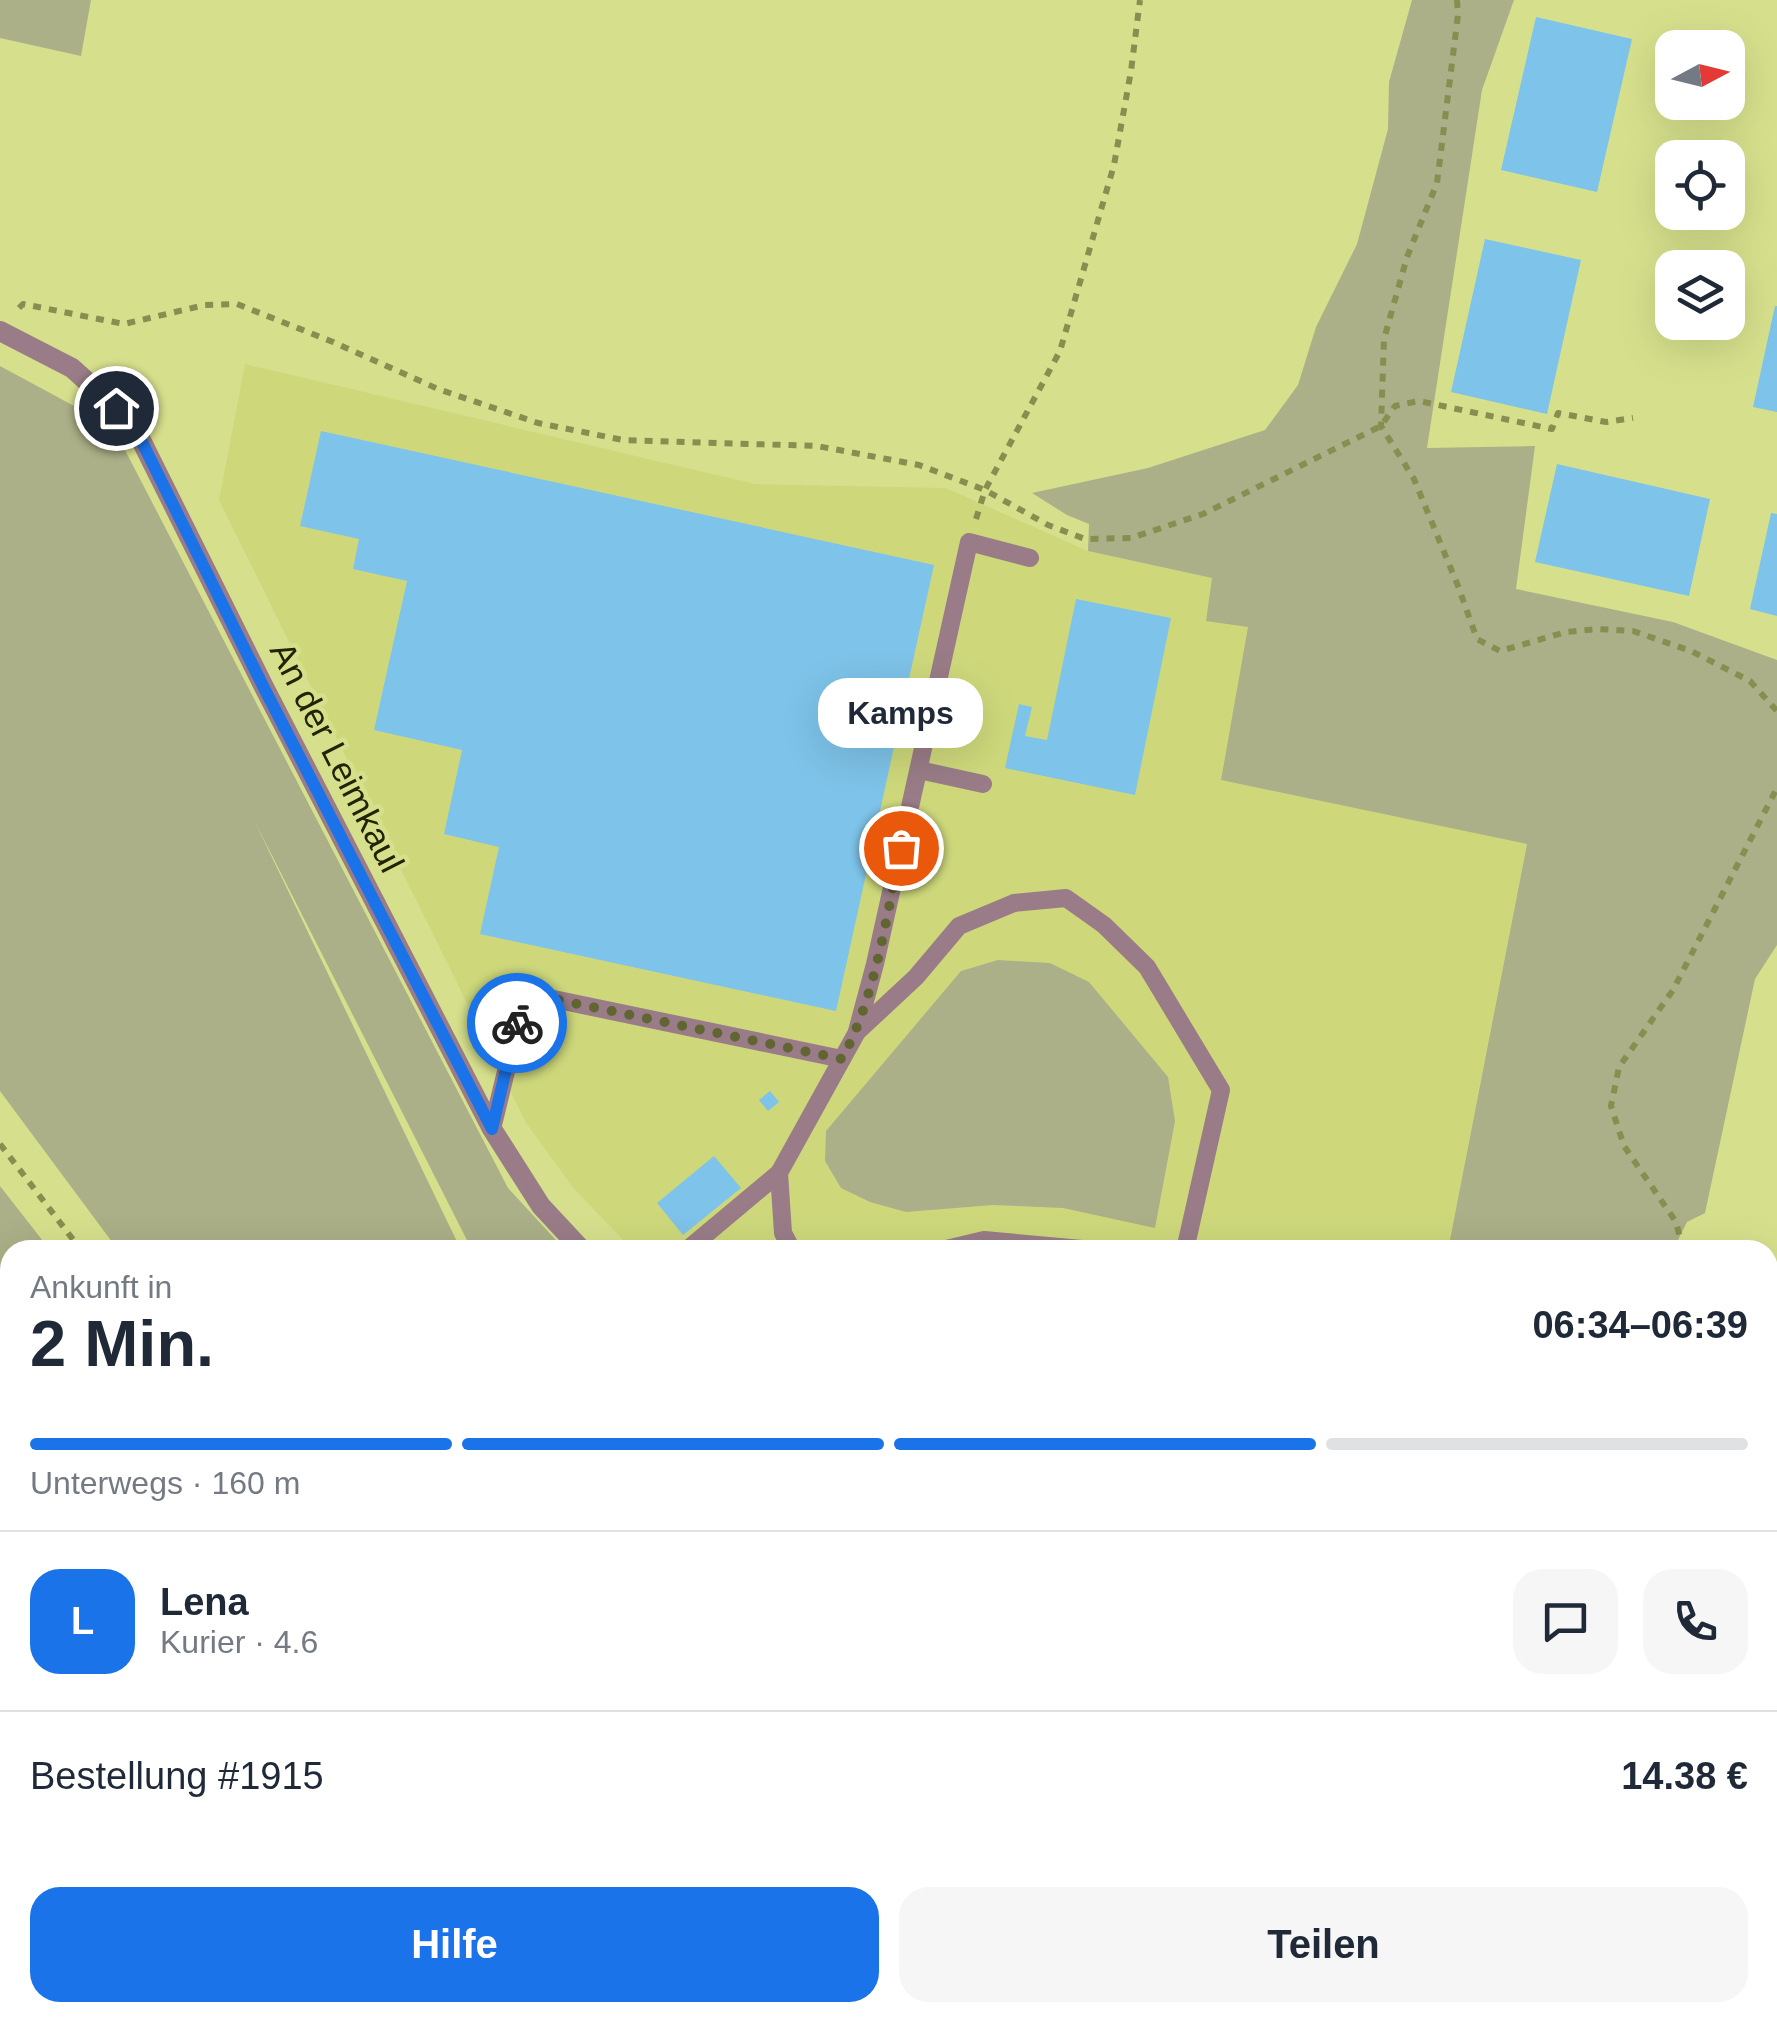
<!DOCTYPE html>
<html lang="de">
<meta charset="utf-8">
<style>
:root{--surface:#fff;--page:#f6f6f7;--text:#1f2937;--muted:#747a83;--line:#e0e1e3;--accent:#1a73e8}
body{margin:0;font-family:Helvetica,sans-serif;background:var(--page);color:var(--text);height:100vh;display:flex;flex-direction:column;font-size:38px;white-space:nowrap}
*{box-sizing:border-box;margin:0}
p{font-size:32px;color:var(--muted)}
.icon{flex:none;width:55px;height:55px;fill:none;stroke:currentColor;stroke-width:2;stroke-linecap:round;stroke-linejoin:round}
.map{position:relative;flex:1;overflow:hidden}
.sheet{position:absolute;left:0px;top:1240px;width:1778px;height:782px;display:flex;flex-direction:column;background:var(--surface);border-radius:30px 30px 0 0;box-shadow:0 10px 40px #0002}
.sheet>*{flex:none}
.needle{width:65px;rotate:83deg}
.tools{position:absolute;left:1655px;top:30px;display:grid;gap:20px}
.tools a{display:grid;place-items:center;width:90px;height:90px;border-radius:20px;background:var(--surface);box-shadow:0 10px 40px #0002;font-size:50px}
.pin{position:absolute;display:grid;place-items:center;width:85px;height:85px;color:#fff;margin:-42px;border:5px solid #fff;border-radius:50%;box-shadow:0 2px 10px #0007}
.courier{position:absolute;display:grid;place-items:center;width:100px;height:100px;margin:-50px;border:8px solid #1a73e8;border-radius:50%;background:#fff;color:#222;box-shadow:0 2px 12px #0007}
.bubble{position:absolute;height:70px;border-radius:30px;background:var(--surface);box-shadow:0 10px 40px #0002;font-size:32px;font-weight:800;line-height:70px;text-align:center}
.head em{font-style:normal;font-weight:800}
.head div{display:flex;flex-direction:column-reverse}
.head{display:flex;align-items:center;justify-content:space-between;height:170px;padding:0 30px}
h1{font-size:65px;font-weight:800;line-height:75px}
.bar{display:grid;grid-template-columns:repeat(4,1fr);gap:15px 10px;align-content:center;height:120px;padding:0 30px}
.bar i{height:12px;border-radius:8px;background:var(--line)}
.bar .selected{background:var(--accent)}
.bar p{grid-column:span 4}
.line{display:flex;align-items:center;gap:25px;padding:0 30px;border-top:2px solid var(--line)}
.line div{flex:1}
.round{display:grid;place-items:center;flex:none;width:105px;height:105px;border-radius:30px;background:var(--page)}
.primary-button{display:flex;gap:20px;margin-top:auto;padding:20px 30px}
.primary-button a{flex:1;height:115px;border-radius:30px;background:var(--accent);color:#fff;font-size:40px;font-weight:800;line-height:115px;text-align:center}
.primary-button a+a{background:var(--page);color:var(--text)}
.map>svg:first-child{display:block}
.built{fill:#ced87b}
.green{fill:#abb088}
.building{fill:#7ec3e9}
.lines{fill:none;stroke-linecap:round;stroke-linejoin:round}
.path{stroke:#878e4f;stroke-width:6;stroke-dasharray:8 8;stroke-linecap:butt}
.service{stroke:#997c87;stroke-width:18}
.minor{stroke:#997c87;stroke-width:20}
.secondary{stroke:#795060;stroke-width:20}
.done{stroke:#606532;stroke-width:10;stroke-dasharray:0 18}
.route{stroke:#1a73e8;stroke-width:12}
.labels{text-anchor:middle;stroke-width:9;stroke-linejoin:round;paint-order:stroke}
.street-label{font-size:35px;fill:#212301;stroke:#d6e08c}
</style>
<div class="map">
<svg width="1777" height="2022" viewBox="0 0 1777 2022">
<rect width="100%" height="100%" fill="#d6e08c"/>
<!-- built -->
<polygon class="built" points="245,364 755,484 946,488 1088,551 1213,578 1249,627 1221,780 1527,843 1448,1250 633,1250 574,1189 526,1123 219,500"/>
<!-- green -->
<g class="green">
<polygon points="0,0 91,0 81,56 0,38"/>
<polygon points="1412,0 1514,0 1482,90 1427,448 1535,446 1516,589 1673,622 1777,660 1777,945 1755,979 1705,1213 1687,1222 1673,1250 1448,1250 1527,844 1221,780 1248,627 1206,621 1212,578 1088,551 1089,524 1067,515 1032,493 1148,468 1265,430 1298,385 1316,327 1357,244 1388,129 1389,82"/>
<polygon points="0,366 113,427 508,1188 565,1250 472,1250 253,818 461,1250 118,1250 0,1091"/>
<polygon points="998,960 1050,963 1089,982 1168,1077 1175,1121 1155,1228 1063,1208 993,1205 906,1212 870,1202 841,1188 825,1161 826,1131 961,971"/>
<polygon points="0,1186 50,1250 10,1250 10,1348 0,1335"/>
<polygon points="385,2013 816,2013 815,2022 389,2022"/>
</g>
<!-- building -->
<g class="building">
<polygon points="1536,17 1632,39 1597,192 1501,170"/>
<polygon points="1485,239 1581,260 1547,414 1451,392"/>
<polygon points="1775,306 1777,306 1777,412 1753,407"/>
<polygon points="321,431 934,565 836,1011 480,934 499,847 444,834 462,750 374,730 407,581 353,569 359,539 300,526"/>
<polygon points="1557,464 1710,499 1689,596 1535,562"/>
<polygon points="1771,513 1777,514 1777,616 1750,609"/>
<polygon points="1076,599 1171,618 1135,795 1005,768 1019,704 1032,707 1025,736 1047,740"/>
<polygon points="770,1091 779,1102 768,1111 759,1100"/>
<polygon points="714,1156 741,1188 683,1235 657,1203"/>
<polygon points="1777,1354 1777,1394 1776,1394 1768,1367 1768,1357"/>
</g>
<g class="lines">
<!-- path -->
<g class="path">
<polyline points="1457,0 1458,15 1437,183 1407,257 1384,339 1381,426 1414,479 1458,586 1477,639 1500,651 1566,632 1598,629 1633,631 1691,651 1750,681 1777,711"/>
<polyline points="19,308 23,304 124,324 205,305 237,304 333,342 438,389 538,423 623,440 817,446 919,465 985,490 1048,525 1085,539 1131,538 1203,514 1381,426 1395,406 1419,401 1552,429 1558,413 1606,422 1633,418"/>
<polyline points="976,519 985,490 1060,351 1114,165 1131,71 1140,0"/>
<polyline points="0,1144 81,1250"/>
<polyline points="1683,1250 1676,1222 1624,1146 1611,1106 1619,1067 1673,990 1777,788"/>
<polyline points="1768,1971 1777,1973"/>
<polyline points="0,2006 10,2003"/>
<polyline points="772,2022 773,2012"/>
<polyline points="1117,2022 1117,2012"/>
</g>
<!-- service -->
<g class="service">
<polyline points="919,770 983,784"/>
<polyline points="857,1031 875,964 969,542 1030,558"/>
<polyline points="492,1129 520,1014 544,997 842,1059"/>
<polyline points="687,1250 779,1173"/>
<polyline points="792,1250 783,1233 779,1173 857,1032 916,977 959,926 1014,903 1066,898 1104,925 1147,967 1221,1090 1185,1250"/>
<polyline points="942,1250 984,1240 1093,1250"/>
<polyline points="136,2012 138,2022"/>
<polyline points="290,2022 330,2012"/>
</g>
<!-- minor -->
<g class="minor">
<polyline points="0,331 72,368 132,422 264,687 492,1129 541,1206 582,1250"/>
<polyline points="1768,1324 1777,1320"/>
<polyline points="1768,1797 1777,1794"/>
</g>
<!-- secondary -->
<g class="secondary">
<polyline points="1768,2012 1777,2014"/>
<polyline points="75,2022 108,2012"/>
</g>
</g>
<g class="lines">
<!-- done -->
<path class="done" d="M517,1023L520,1014L544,997L842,1059C876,996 886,917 901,848"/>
<!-- route -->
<polyline class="route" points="116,408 132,422 264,688 492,1129 517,1023"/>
</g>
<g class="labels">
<!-- street labels -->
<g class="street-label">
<text transform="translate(337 757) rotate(63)" y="12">An der Leimkaul</text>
</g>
</g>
</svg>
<div class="tools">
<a><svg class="needle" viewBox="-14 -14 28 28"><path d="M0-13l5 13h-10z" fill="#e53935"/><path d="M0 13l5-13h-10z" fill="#747a83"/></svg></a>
<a><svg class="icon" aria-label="locate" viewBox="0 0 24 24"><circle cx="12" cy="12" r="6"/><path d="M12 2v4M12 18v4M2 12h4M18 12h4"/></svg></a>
<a><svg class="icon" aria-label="layers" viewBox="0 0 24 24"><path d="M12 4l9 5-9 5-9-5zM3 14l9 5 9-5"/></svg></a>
</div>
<div class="pin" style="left:901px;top:848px;background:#ea580c"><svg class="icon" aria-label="bag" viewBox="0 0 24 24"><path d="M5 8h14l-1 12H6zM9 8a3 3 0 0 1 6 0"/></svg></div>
<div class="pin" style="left:116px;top:408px;background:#1f2937"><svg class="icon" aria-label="home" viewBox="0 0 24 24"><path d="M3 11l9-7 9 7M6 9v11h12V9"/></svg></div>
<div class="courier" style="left:517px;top:1023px"><svg class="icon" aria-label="bike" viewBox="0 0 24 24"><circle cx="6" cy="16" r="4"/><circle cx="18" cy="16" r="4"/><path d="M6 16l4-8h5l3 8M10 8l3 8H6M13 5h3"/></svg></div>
<div class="bubble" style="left:818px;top:678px;width:165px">Kamps</div>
<section class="sheet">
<div class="head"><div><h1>2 Min.</h1><p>Ankunft in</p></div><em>06:34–06:39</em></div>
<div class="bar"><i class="selected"></i><i class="selected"></i><i class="selected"></i><i></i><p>Unterwegs · 160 m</p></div>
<div class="line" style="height:180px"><b class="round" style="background:var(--accent);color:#fff">L</b><div><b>Lena</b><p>Kurier · 4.6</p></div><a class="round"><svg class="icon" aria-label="chat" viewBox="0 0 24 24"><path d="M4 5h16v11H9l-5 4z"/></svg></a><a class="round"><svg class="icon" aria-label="phone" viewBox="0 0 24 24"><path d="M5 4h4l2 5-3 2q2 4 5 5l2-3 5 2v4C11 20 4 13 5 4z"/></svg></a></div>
<div class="line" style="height:130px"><div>Bestellung #1915</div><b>14.38 €</b></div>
<div class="primary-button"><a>Hilfe</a><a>Teilen</a></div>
</section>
</div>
